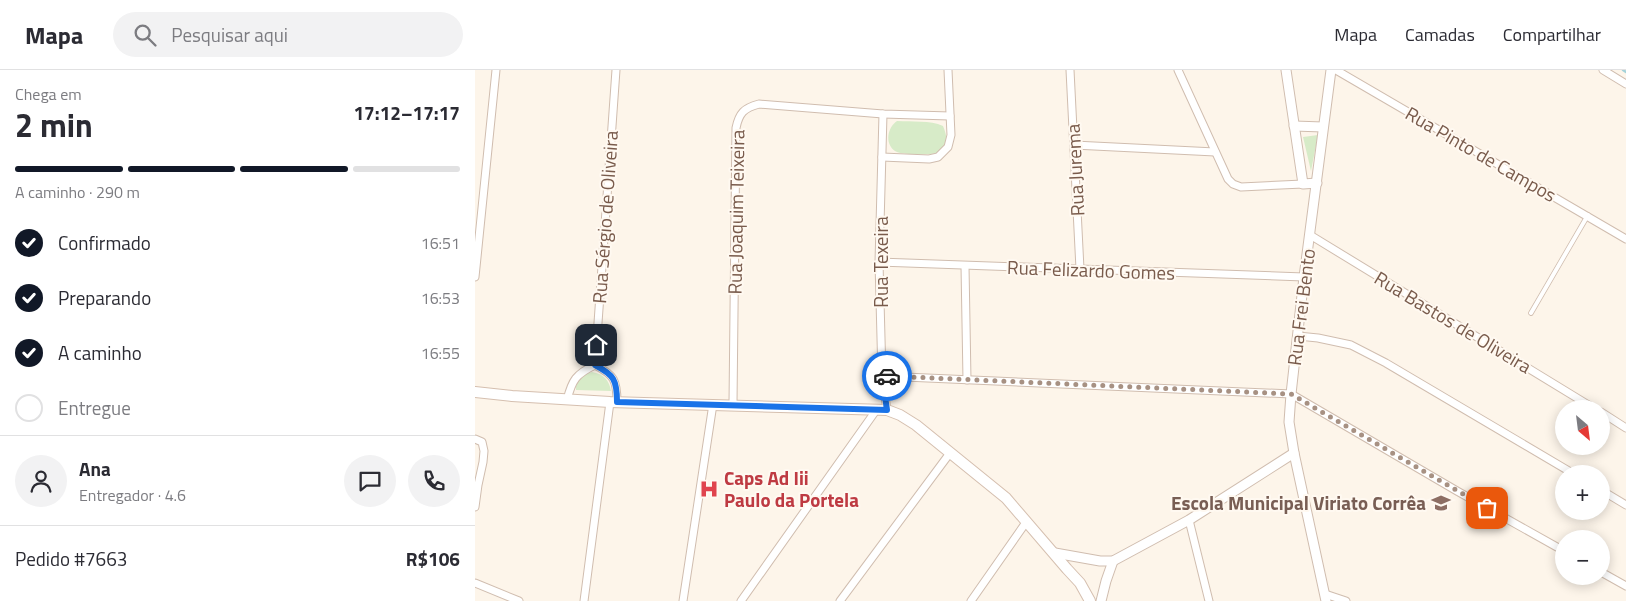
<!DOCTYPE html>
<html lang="pt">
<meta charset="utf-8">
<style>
:root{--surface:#fff;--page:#f2f2f3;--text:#2b2b33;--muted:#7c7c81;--line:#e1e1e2;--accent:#111827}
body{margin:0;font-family:"Titillium Web",sans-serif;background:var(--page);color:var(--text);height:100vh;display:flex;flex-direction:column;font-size:19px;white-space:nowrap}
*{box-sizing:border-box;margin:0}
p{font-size:16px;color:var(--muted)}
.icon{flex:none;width:28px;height:28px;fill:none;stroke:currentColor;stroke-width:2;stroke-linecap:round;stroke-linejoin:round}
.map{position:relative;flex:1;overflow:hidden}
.side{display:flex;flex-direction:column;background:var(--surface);width:475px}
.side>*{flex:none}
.needle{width:32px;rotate:152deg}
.buttons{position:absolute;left:1080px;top:330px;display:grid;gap:10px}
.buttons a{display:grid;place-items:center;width:55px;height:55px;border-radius:50%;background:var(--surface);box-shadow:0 2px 12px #0003;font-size:25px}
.pin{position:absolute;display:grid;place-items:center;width:42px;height:42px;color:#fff;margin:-21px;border-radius:10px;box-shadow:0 2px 8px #0006}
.courier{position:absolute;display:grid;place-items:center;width:50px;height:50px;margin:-25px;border:4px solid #1a73e8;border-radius:50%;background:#fff;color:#222;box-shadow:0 1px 6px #0007}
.summary em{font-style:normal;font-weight:700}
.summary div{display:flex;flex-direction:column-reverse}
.summary{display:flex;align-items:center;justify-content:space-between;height:85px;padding:0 15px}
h1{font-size:32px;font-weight:700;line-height:38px}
.bar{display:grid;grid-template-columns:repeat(4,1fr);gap:8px 5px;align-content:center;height:60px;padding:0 15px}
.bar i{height:6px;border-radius:4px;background:var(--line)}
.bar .active{background:var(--accent)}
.bar p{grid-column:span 4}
.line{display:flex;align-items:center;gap:12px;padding:0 15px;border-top:1px solid var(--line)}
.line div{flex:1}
.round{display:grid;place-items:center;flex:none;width:52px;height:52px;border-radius:26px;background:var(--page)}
ol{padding:0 15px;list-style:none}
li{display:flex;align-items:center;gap:15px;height:55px}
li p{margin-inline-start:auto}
li .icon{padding:5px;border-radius:50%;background:var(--accent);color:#fff;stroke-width:4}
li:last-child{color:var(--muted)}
li i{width:28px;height:28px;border:2px solid var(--line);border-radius:50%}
header{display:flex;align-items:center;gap:30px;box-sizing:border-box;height:70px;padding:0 25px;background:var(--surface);border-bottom:1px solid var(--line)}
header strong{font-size:24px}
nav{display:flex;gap:28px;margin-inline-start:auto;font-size:18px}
.search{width:350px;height:45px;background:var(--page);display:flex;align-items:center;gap:12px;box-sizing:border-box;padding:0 18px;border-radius:28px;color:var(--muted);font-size:19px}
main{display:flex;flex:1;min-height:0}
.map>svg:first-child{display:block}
.green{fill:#d7ebc8}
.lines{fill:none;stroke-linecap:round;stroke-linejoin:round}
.stream{stroke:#a4d2d9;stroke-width:2.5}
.service-casing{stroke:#d0bdaf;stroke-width:5.5}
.minor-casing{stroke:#d0bdaf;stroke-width:9}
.tertiary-casing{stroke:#d0bdaf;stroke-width:11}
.secondary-casing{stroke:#d5bfaf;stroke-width:12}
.service{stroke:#fff;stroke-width:4}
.minor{stroke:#fff;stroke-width:7}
.tertiary{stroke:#fff;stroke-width:9}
.secondary{stroke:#fff;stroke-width:10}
.done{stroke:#a79183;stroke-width:5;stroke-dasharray:0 9}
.route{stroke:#1a73e8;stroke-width:6}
.labels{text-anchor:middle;stroke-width:4;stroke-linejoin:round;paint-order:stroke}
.street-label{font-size:19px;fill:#795b4c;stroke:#fff9f1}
.health-label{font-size:19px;font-weight:bold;fill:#be3a42;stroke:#fff9f1;text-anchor:start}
.education-label{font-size:19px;font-weight:bold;fill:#785e54;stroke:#fff9f1;text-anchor:end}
</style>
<header>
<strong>Mapa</strong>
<div class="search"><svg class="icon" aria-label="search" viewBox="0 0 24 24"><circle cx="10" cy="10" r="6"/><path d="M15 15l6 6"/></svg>Pesquisar aqui</div>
<nav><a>Mapa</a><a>Camadas</a><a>Compartilhar</a></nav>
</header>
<main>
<section class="side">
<div class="summary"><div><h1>2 min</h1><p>Chega em</p></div><em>17:12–17:17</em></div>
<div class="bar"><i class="active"></i><i class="active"></i><i class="active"></i><i></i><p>A caminho · 290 m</p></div>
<ol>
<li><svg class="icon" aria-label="check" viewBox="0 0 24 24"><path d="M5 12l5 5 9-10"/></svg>Confirmado<p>16:51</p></li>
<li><svg class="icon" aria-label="check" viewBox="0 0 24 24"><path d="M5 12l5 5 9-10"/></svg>Preparando<p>16:53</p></li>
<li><svg class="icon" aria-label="check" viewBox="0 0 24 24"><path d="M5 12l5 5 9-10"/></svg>A caminho<p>16:55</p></li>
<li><i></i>Entregue</li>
</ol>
<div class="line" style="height:90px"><a class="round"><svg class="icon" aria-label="person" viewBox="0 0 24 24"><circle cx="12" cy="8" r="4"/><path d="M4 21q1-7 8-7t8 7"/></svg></a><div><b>Ana</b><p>Entregador · 4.6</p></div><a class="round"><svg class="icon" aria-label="chat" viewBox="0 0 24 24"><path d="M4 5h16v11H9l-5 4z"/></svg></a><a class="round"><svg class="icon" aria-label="phone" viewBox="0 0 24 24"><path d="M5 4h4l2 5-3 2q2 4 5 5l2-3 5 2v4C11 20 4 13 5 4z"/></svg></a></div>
<div class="line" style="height:65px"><div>Pedido #7663</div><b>R$106</b></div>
</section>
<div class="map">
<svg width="1151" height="531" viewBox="0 0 1151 531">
<rect width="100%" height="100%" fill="#fdf5ea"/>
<!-- green -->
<g class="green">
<path d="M422,51C437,52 455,50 468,56C480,85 460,85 439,84C433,84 425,84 420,81C409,73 413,57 422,51Z"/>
<polygon points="843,65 836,101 828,67"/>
<path d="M117,302C129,304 134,310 136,321L101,320C100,309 107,304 117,302Z"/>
</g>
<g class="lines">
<!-- stream -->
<polyline class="stream" points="1148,0 1151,2"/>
<!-- service casing -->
<g class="service-casing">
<polyline id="service" points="1056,243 1113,145"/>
</g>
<!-- minor casing -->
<g class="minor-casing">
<g id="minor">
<polyline points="595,0 605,199"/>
<polyline points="703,0 753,109 758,114 766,117 828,114"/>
<polyline points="861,0 1151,169"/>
<polyline points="1128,0 1151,14"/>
<polyline points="408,44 404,192 407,306 412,340"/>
<polyline points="599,75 740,82"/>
<polyline points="407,87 454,89 463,87 473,77 476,65 473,0"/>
<polyline points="835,165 1120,339"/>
<polyline points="404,192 829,207"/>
<polyline points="490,196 492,310"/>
<polyline points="0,207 21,0"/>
<polyline points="823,266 843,268 876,275 911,293 1099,404"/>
<polyline points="120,295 141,0"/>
<path d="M120,295C139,305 142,310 142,332"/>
<polyline points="407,306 816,324 982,421 1089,481"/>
<path d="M92,330C97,310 101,304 120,295"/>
<path d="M258,334L261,58C264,43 269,38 284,34L408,44L475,46"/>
<polyline points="1126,342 1151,358"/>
<polyline points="0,369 7,372 9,381 8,392 3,415 0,437"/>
<polyline points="1126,420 1151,435"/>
<polyline points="714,450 734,531"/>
<polyline points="1126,502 1151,516"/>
<polyline points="0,513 44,531"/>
<polyline points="850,524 871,531"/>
<polyline points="109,531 135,332"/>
<polyline points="208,531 238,334"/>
<polyline points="266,531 402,339"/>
<polyline points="365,531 475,383"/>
<polyline points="496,531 552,451"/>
</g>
</g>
<!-- tertiary casing -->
<g class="tertiary-casing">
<g id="tertiary">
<polyline points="811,0 828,114 842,113"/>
<polyline points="819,56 848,57"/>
<polyline points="580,483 625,491 638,491 714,450 819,383"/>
<polyline points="626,531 631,511 638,491"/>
<polyline points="851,531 819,383 814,352 816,324 829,207 856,0"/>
</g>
</g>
<!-- secondary casing -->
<g class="secondary-casing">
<polyline id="secondary" points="0,322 37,326 135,332 412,340 425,345 441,355 531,428 592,499 605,513 615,531"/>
</g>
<!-- service -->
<use href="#service" class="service"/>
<!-- minor -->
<use href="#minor" class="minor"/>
<!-- tertiary -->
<use href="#tertiary" class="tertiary"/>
<!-- secondary -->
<use href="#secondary" class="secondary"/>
</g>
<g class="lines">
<!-- done -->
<polyline class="done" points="412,306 816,324 1012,438"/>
<!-- route -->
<path class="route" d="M121,275L120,295C139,305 142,310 142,332L412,340L407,306H412"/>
</g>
<!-- icons -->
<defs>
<g id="hospital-bare" transform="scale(1.5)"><path d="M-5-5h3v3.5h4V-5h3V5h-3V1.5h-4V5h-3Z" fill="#e0444e" stroke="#fff9f1" stroke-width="2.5" paint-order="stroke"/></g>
<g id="school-bare" transform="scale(1.5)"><path d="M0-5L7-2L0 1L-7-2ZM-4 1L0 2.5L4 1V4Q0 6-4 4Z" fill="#8d6e63" stroke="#fff9f1" stroke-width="2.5" paint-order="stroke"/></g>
</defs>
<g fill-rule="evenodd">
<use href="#hospital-bare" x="234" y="419"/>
<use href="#school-bare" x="966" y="433"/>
</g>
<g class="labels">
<!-- street labels -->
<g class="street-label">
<text transform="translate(1006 84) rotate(30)" y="7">Rua Pinto de Campos</text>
<text transform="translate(600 100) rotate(-93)" y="7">Rua Jurema</text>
<text transform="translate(261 142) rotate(-89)" y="7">Rua Joaquim Teixeira</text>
<text transform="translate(130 147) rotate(-86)" y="7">Rua Sérgio de Oliveira</text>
<text transform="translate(406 192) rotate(-90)" y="7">Rua Texeira</text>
<text transform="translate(616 200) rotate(2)" y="7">Rua Felizardo Gomes</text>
<text transform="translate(826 237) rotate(-83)" y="7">Rua Frei Bento</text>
<text transform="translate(978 252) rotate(31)" y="7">Rua Bastos de Oliveira</text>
</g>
<!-- health labels -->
<g class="health-label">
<text x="249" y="415">Caps Ad Iii<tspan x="249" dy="22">Paulo da Portela</tspan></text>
</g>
<!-- education labels -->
<g class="education-label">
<text x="951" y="440">Escola Municipal Viriato Corrêa</text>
</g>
</g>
</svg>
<div class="buttons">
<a><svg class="needle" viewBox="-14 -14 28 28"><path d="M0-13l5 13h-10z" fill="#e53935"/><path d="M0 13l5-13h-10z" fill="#7c7c81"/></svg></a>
<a>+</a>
<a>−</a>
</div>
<div class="pin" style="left:1012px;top:438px;background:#ea580c"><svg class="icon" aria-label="bag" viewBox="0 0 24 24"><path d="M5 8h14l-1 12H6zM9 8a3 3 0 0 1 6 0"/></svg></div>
<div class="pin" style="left:121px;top:275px;background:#1f2937"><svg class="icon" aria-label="home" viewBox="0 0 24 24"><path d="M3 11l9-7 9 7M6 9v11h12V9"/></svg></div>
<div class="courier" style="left:412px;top:306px"><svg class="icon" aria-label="car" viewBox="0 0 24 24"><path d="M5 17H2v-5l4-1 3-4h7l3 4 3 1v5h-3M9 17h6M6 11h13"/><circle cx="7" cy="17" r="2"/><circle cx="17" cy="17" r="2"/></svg></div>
</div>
</main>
